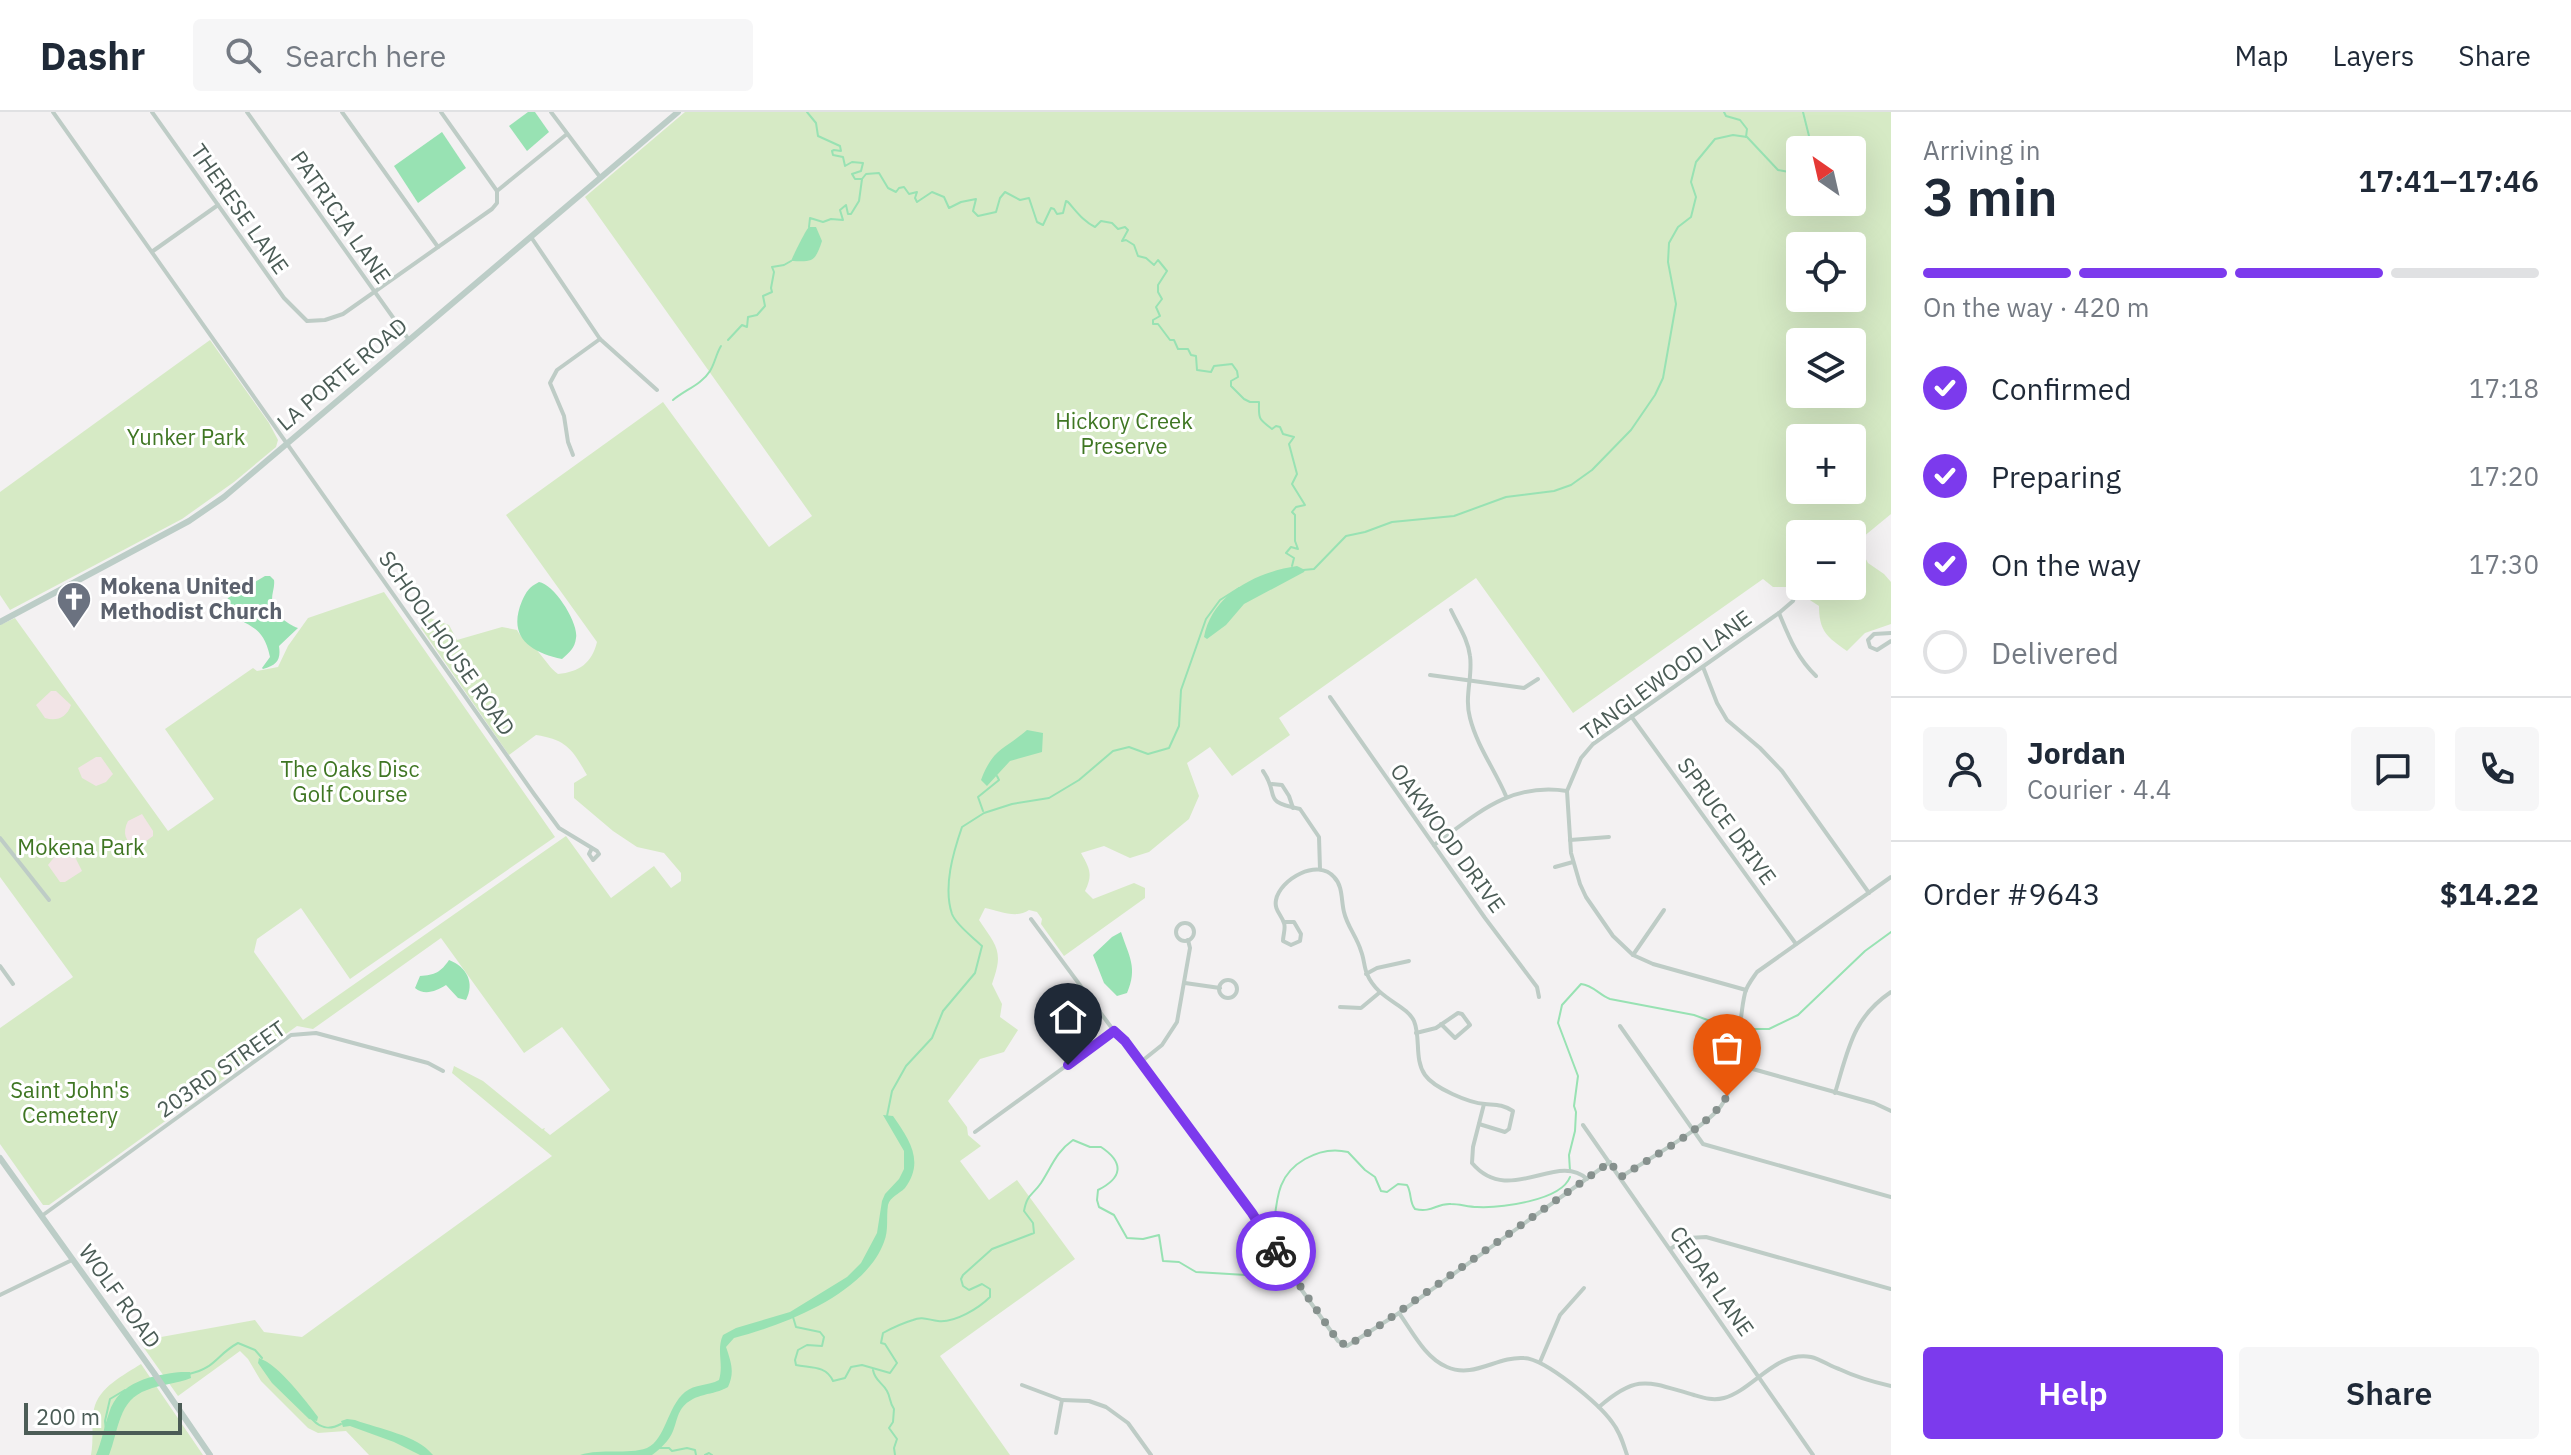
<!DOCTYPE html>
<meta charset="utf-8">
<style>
:root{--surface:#fff;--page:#f6f6f7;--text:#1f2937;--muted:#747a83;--line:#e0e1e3;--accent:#7c3aed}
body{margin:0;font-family:"IBM Plex Sans",sans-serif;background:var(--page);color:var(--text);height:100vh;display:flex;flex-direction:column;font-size:30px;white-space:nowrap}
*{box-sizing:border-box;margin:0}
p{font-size:26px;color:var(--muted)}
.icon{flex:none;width:44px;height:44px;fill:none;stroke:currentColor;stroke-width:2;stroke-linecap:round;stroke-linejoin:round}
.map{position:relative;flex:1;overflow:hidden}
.details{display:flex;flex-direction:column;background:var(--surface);width:680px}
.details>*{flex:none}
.needle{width:52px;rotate:326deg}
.tools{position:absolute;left:1786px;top:24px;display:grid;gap:16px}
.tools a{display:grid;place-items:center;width:80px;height:80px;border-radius:8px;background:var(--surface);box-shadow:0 8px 32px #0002;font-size:40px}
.scale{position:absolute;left:24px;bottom:20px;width:158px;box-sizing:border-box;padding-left:8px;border:4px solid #4b5c56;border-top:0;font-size:22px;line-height:28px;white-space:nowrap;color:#4b5c56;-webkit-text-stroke:6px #fff;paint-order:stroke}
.pin{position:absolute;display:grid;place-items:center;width:68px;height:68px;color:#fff;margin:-82px -34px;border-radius:50% 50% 50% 0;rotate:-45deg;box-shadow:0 0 8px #0007}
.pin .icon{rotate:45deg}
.courier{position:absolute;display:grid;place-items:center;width:80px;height:80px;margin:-40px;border:6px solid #7c3aed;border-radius:50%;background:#fff;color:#222;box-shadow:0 2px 10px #0007}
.head em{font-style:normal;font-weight:600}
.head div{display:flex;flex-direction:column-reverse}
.head{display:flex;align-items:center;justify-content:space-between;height:136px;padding:0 32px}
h1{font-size:52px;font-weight:600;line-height:60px}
.bar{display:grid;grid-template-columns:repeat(4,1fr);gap:12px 8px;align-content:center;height:96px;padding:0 32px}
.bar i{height:10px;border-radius:6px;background:var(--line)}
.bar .on{background:var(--accent)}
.bar p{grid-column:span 4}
.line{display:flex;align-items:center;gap:20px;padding:0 32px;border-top:2px solid var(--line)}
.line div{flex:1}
.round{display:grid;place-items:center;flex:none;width:84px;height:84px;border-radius:8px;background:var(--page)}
ol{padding:0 32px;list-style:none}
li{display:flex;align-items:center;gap:24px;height:88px}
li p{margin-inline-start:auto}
li .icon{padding:8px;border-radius:50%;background:var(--accent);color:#fff;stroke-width:4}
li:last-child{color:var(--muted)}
li i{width:44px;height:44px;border:4px solid var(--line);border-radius:50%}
.cta{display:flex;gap:16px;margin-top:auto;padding:16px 32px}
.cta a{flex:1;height:92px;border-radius:8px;background:var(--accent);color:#fff;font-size:32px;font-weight:600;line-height:92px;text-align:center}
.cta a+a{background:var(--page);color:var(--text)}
header{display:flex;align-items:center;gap:48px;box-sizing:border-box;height:112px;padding:0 40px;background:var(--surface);border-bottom:2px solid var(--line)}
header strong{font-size:38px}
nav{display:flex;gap:44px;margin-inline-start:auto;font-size:28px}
.search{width:560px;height:72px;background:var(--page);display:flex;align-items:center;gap:20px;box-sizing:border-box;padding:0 28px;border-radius:8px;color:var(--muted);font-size:30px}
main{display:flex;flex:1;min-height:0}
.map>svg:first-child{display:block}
.green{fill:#d6eac5;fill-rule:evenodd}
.sand{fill:#f2e4e6}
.water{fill:#98e2b3}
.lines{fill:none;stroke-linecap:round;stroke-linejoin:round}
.stream{stroke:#98e2b3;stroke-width:2}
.street{stroke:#beccc6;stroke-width:4}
.secondary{stroke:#bccdc7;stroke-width:6}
.done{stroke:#86908d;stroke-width:8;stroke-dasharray:0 14.4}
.route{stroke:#7c3aed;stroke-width:10}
.labels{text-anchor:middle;stroke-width:6;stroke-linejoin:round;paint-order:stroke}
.street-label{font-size:22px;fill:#4b5c56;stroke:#fff}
.park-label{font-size:22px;fill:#3f7623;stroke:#fff}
.worship-label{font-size:22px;font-weight:bold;fill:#5b616d;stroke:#fff;text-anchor:start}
</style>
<header>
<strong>Dashr</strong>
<div class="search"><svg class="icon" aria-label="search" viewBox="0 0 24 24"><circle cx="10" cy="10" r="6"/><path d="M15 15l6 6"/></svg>Search here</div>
<nav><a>Map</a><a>Layers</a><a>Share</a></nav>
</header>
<main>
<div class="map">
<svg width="1891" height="1343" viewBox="0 0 1891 1343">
<rect width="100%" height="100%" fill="#f3f1f2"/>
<!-- green -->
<g class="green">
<path d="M685,0H1891V402L1857,430L1868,451L1884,462L1891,470V512L1865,521L1847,539C1827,525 1819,519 1819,494L1790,475H1773L1763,467L1573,601L1476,466L1279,606L1290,623L1232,664L1210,635L1187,651L1199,684L1189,707L1149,740L1130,746L1104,734L1081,741C1090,757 1093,763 1085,779L1093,787L1134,771L1145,776V786L1064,844L1041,812L1042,807L1037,800L1029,798C1017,807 999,799 985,796L979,808C997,835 1004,839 992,872L1002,892L1000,905L1018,918L1004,940L980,947L948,989L967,1015L968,1023L981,1034L960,1049L989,1088L1017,1068L1075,1147L940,1244L1010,1343H369L346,1319L318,1321L308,1316L261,1269L248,1247L240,1239L178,1284L139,1229L255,1208L264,1220L302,1225L552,1044L452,961L454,954L483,969L542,1017L545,1016L544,1018L550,1023L610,978L562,915L524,941L441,826L313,917L297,914L49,1093H43L0,1032V916L73,865L0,765V513L15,506L168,719L214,687L165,617L253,556L257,559L278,555L288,534L308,506L384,480L555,725L350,867L301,796L257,827L254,840L303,908L566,724L611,786L654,754L671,776L681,769V761L664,741L637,735L613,719L574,686V671L587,663C572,637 567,628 536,623L509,643L421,516L430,506L449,513L457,528L502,515L517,518C523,530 533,532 540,542C547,550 550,556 558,562C579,560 592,551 597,530L506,403L663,290L769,435L812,404L585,85ZM1800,38H1852V90H1800ZM1800,134H1852V186H1800ZM1800,230H1852V282H1800ZM1800,326H1852V378H1800ZM1800,422H1852V474H1800Z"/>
<polygon points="210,228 269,311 278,328 276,335 234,370 182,407 10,498 0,483 0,380"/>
<path d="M141,1252L203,1343H91C94,1328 91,1312 94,1297C99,1275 124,1263 141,1252Z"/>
</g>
<!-- sand -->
<g class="sand">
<path d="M51,579H56L71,593C67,605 57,610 45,606L36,593Z"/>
<polygon points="96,645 101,645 113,662 106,670 96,674 82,666 78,656"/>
<path d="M142,702L153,719V724L137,736C125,730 122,721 128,709Z"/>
<polygon points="65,741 75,745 82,759 65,770 60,770 48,753 55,744"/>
</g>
<!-- water -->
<g class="water">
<polygon points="528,0 535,0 549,20 527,39 509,14"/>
<polygon points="442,20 466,56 418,91 394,54"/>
<path d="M809,115H816L822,129C815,150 813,150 791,149C793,144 805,119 809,115Z"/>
<path d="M1297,454L1305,458L1304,460L1244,492L1226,513L1207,527L1204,525C1212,482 1257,460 1297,454Z"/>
<path d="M265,464H270L274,468C275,475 272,480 272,488C272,501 287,512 298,516L279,534C281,548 277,553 263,557L262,556L270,545C262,506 241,518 225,493L228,486Z"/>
<path d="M539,470C554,472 579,511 576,526C575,536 569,541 562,547C530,540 507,525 522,489C526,480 529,475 539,470Z"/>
<path d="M1027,618L1043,621L1042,640L1010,649L987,674L981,668C993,636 1004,638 1027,618Z"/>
<path d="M1121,820C1129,844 1138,856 1127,881L1117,884L1104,871L1093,843L1112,825Z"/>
<path d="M449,848C467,855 475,871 466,888L458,886L446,873C436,879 425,884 415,876L420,864C435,863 441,860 449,848Z"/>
<path d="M883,1003L893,1004C909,1027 925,1049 905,1076C899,1082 890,1085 888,1093C886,1106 889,1118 884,1130C865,1182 784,1213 734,1226L726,1235C731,1250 735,1260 728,1275C713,1284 695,1280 682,1296C677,1303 676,1312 673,1319C669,1329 660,1337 652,1343H580C602,1336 627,1343 647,1336C666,1327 667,1295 685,1280C695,1272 708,1274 719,1268C724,1252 716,1238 723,1223L736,1216L790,1200L847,1165L861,1151L877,1121L882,1089L885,1082L899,1067L904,1057V1039Z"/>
<path d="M259,1246C279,1253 305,1288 318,1305L317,1309L309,1307L272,1271L258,1251Z"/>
<path d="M181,1260H190L191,1266C177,1272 161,1272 147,1278C118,1288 119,1318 109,1343H96C102,1329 104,1315 109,1301C119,1269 153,1263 181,1260Z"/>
<path d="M347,1307L355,1308C379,1317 417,1323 433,1343H420L394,1330L350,1314L343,1315L341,1309Z"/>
</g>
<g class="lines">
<!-- stream -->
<g class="stream">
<polyline points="807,0 816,11 818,24 840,34 841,39 834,38 832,39 833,43 843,45 845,54 852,50 863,51 861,59 852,62 855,67 862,67"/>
<polyline points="1724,0 1726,4 1740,8 1747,17 1746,25"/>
<polyline points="1803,0 1810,28 1816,38"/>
<path d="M809,115L810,106L823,110L831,107L843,108L840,98L846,93L848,102H851L859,89L862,67L866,62L879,61L888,76L896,80L899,76L904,75L909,82L917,80L915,86L917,90L932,80L944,85L949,96L961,90L976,87L973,99L978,104L996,100L1000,86L1005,80L1020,88L1029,86L1037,110L1043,113L1051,96L1054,97L1057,102L1063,101L1066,89L1068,90C1077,100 1084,110 1095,115L1101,109L1112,111L1118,117L1125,115L1128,118L1122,129L1126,128L1134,133L1138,144L1146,146L1154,153L1158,148L1167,159L1158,173V180L1162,187L1156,195L1160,204L1153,208V212H1158L1170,228H1174L1178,237H1188L1191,243L1196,244L1197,258L1211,260L1214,254L1232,252L1237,259L1238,265L1231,269V274L1244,287L1250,290H1259C1259,306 1257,306 1272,317L1276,314L1280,315L1283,322L1294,325L1289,332L1297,362L1292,372L1305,393L1296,395L1292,400L1295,403V429L1298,437L1291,435L1286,441L1294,446L1292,454"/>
<polyline points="728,228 742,213 747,215 748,205 757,203 765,194 763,184 772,180 771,176 774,160 772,155 784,153 791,149"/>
<path d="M673,288C685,278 702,272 710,259C715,251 716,242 721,234"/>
<polyline points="1303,458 1314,457 1346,424 1365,420 1392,410 1454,404 1506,385 1554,379 1571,373 1592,358 1631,318 1655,283 1663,266 1676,192 1668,150 1669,131 1678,115 1691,105 1696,85 1691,70 1696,50 1715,27 1733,23 1747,25 1778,58 1800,62"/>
<polyline points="983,699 978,685 999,668 997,664"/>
<path d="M887,1004L892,979L906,954L932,926L943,899L975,861L982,834C974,826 956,813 952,802C943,775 953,741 962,715L984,701L1012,692L1049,686L1079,668L1113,639L1129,635L1148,642L1169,636L1179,614L1181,578L1206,507L1220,488L1239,476"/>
<path d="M1570,1059L1569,1043L1575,1019L1576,1000L1574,994L1578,964L1558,911L1562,893L1581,872C1593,873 1599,883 1610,887L1694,903L1713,910L1749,917H1769L1798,903L1865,839L1891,820"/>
<path d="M793,1205L796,1215L820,1220L824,1225L822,1234L807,1233L798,1238L795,1248L796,1253C810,1256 826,1253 833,1269L845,1266L851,1255L862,1253L890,1261L897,1251L885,1232L881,1231L883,1221C892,1216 903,1211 913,1208C922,1204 929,1208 938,1209C955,1211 979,1196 990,1185V1177L982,1172L969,1178L963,1174L961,1167L963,1163L992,1137L1034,1121L1033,1111L1024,1099C1027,1082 1032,1084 1041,1071C1052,1054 1056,1040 1073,1028L1090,1035H1101C1125,1051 1122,1066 1098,1078L1097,1088L1099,1095L1114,1103L1127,1126L1143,1127L1159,1123L1163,1149L1179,1150L1196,1160L1246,1163L1277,1157L1292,1146L1295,1136C1286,1126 1278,1127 1273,1121C1277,1090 1275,1064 1305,1047C1319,1039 1332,1036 1348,1040L1365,1058L1375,1065L1381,1079L1387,1080L1398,1072L1407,1073C1412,1081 1409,1090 1415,1097C1433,1101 1436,1091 1451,1092C1460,1092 1468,1095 1477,1095C1500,1096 1561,1089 1570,1065"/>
<path d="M873,1258C875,1269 882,1270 887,1279C891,1286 889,1290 894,1297L893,1310L889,1316L897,1327L894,1336L895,1343"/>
<path d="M189,1262C216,1256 216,1243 238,1231L255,1238L262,1246"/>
<path d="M312,1307C321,1317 330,1318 341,1312"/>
<polyline points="106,1319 105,1309 110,1287 125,1278"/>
<polyline points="660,1336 669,1336 672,1339 687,1336 695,1338 696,1343"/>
<polyline points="705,1343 709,1341 712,1343"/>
</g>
<!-- street -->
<g class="street">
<polyline points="53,0 534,682 559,716 597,739 599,742 593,748 589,742 592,736"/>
<polyline points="152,0 284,186 307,209 325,208 343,202 492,97 497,91 497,79 441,0"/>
<polyline points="247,0 409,228"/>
<polyline points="342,0 438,135"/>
<polyline points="551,0 600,65"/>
<polyline points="497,79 567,22"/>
<polyline points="531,125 600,227 657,278"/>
<polyline points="153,139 218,93"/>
<polyline points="573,343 568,330 564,304 550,271 557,258 600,227"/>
<path d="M1451,498C1458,513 1468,527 1470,544C1473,564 1464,585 1470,606C1477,634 1495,658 1506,684"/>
<path d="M1779,501C1789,525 1797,546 1816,564"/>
<polyline points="1891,521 1874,522 1868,528 1870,535 1877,538 1891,529"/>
<polyline points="1703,555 1717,591 1727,608 1760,636 1782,659 1869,781"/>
<polyline points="1430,563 1524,576 1538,567"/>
<polyline points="1330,585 1485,806 1537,875 1539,885"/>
<polyline points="1631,604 1796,832"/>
<path d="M1263,659C1281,685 1260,689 1300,697L1319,725L1320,757"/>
<polyline points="1272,672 1282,673 1289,684 1293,696"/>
<polyline points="0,726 49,788"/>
<polyline points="1570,728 1609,725"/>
<path d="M1434,733C1477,702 1510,670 1567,679"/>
<polyline points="1555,755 1573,750"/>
<polyline points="1031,807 1114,919 1136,940 1252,1101 1301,1177 1338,1229 1347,1234 1399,1201 1610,1050"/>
<path d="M1284,810H1294L1301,822L1300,829L1291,833L1283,829C1283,823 1286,816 1284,811C1281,802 1274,798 1276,788C1280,767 1318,746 1334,765C1343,774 1341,788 1344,800C1347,814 1357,825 1361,839C1364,846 1364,855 1367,862C1378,888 1406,892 1414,909C1421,926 1414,947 1425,963C1434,976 1469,991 1485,992C1496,993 1502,992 1513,999L1509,1017L1505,1020L1479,1012"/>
<circle cx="1185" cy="820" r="9"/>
<polyline points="1633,843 1664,798"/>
<polyline points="0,854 13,872"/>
<polyline points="1366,862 1377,856 1409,849"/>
<circle cx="1228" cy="877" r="9"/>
<polyline points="1185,871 1220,876"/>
<polyline points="1746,878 1653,852 1633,843 1613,824 1586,785 1580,772 1571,741 1567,679 1581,646 1593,632 1779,501 1793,489 1799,469"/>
<polyline points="1340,895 1361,896 1379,881"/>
<polyline points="1620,914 1703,1032 1891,1085"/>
<polyline points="1416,921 1436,916 1458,901 1462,902 1470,913 1455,926 1441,912"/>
<polyline points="1142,949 1162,933 1177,910 1190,836 1188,828"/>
<polyline points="1735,952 1874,991 1891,999"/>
<path d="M1835,981C1848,939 1852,906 1891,880"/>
<path d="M1484,992L1473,1035L1472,1051C1509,1095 1557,1039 1587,1067"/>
<polyline points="1583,1013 1813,1343"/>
<polyline points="975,1020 1114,919"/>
<path d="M1621,1065C1645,1049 1706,1015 1721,994C1741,967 1737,913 1745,881C1747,873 1753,866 1757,860L1891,765"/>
<polyline points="43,1103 291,923 316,921 428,951 443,959"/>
<polyline points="1670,1137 1688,1126 1706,1125 1891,1177"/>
<polyline points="0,1183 72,1148"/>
<path d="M1399,1201C1412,1219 1425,1246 1447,1255C1474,1267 1497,1244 1524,1246C1546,1247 1599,1292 1612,1310C1620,1320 1623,1331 1627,1343"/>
<polyline points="1540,1250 1560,1203 1584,1176"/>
<polyline points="1022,1273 1062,1288 1089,1289 1106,1295 1128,1311 1151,1343"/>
<path d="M1599,1295C1638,1261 1648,1270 1694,1283C1704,1286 1713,1289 1724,1286C1753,1278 1777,1238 1811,1245C1820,1247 1830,1254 1839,1257C1856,1265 1873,1270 1891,1274"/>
<polyline points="1056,1321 1062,1288"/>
</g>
<!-- secondary -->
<g class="secondary">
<polyline points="0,510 189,409 224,385 678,0"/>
<polyline points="0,1046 154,1261 210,1343"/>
</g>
</g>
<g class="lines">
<!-- done -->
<path class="done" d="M1276,1139L1338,1229L1347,1234L1379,1214L1610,1050L1621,1065C1651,1045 1710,1015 1727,984"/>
<!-- route -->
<polyline class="route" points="1068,953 1114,919 1125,929 1252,1101 1276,1139"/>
</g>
<!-- icons -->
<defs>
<g id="church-pin" transform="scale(1.8)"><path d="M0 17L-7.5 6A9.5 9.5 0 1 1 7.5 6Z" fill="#6b7280" stroke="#fff"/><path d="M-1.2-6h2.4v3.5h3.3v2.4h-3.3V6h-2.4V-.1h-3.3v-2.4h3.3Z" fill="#fff"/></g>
</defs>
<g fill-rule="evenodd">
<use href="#church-pin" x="74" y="487"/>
</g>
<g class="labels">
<!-- street labels -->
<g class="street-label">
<text transform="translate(240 97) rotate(55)" y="8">THERESE LANE</text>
<text transform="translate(341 105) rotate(55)" y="8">PATRICIA LANE</text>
<text transform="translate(342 262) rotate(-40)" y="8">LA PORTE ROAD</text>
<text transform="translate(447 531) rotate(55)" y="8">SCHOOLHOUSE ROAD</text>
<text transform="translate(1666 563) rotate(-36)" y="8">TANGLEWOOD LANE</text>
<text transform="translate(1727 709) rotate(54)" y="8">SPRUCE DRIVE</text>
<text transform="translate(1448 726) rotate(54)" y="8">OAKWOOD DRIVE</text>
<text transform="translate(221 957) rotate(-35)" y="8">203RD STREET</text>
<text transform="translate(1712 1169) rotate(55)" y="8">CEDAR LANE</text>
<text transform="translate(120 1184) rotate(54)" y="8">WOLF ROAD</text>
</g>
<!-- park labels -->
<g class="park-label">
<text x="1124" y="317">Hickory Creek<tspan x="1124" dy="25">Preserve</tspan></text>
<text x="186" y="333">Yunker Park</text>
<text x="350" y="665">The Oaks Disc<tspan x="350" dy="25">Golf Course</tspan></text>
<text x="81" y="743">Mokena Park</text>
<text x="70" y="986">Saint John's<tspan x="70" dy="25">Cemetery</tspan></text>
</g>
<!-- worship labels -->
<g class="worship-label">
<text x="100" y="482">Mokena United<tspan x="100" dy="25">Methodist Church</tspan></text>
</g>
</g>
</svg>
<div class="tools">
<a><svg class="needle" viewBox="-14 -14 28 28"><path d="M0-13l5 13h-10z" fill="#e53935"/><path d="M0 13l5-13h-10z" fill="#747a83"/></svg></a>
<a><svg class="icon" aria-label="locate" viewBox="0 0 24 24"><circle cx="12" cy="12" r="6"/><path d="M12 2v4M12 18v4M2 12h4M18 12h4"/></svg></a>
<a><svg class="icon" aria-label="layers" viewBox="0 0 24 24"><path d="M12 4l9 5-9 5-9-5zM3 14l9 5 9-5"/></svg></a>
<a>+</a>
<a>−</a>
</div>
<div class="scale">200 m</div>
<div class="pin" style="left:1727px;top:984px;background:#ea580c"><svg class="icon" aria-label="bag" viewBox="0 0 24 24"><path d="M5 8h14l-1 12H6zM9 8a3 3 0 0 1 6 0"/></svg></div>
<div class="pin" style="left:1068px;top:953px;background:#1f2937"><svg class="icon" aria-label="home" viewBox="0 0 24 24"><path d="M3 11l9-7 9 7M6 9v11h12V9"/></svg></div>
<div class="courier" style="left:1276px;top:1139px"><svg class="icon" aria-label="bike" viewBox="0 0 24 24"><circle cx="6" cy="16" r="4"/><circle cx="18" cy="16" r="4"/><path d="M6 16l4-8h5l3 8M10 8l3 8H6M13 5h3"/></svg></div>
</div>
<section class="details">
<div class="head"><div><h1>3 min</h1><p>Arriving in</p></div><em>17:41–17:46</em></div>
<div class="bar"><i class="on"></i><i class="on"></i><i class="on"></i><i></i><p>On the way · 420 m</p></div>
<ol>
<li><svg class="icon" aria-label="check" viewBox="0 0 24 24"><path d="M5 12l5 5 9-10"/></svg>Confirmed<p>17:18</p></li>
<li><svg class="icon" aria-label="check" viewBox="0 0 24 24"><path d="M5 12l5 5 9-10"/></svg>Preparing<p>17:20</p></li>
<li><svg class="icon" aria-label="check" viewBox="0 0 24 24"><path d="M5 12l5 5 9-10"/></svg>On the way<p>17:30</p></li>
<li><i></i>Delivered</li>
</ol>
<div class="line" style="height:144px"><a class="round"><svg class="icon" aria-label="person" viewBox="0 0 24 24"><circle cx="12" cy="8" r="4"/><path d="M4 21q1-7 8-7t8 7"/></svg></a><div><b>Jordan</b><p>Courier · 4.4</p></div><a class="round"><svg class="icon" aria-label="chat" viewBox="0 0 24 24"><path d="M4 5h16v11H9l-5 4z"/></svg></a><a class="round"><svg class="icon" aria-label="phone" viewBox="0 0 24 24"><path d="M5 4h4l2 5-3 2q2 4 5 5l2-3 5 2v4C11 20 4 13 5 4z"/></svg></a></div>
<div class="line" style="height:104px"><div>Order #9643</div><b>$14.22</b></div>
<div class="cta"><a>Help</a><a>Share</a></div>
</section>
</main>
